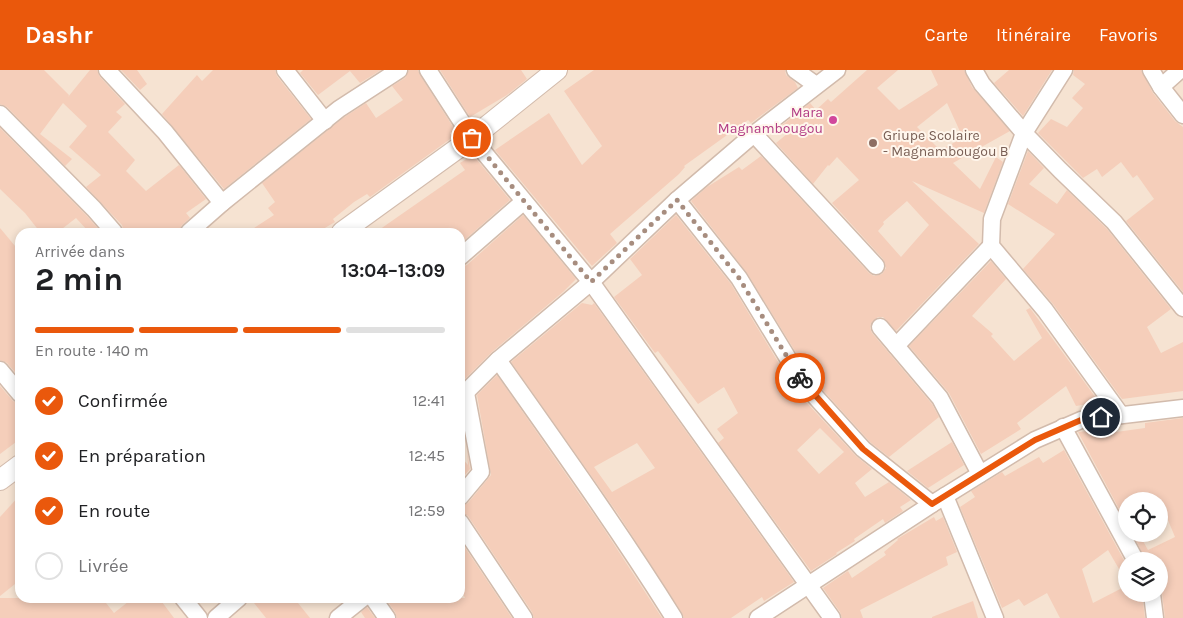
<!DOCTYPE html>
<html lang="fr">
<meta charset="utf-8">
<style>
:root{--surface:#fff;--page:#f6f6f6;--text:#202124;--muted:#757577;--line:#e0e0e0;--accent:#ea580c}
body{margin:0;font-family:Karla,sans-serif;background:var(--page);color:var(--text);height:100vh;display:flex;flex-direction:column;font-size:19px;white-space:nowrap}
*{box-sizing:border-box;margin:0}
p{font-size:16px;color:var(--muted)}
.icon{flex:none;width:28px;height:28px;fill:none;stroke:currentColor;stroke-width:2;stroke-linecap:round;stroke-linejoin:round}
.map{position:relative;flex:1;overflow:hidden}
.details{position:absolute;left:15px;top:158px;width:450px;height:375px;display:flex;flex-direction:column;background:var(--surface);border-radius:15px;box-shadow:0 2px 8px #0003}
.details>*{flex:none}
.controls{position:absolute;left:1118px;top:422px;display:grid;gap:10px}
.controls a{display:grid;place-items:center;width:50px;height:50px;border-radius:50%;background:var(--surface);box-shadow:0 2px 8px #0003;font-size:25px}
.pin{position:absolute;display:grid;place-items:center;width:42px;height:42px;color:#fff;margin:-21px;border:2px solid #fff;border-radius:50%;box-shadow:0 1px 5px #0007}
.courier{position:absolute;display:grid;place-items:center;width:50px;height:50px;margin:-25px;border:4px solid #ea580c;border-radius:50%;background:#fff;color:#222;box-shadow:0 1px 6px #0007}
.headline em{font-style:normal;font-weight:700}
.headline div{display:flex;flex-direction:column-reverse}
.headline{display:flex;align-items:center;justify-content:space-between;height:85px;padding:0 20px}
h1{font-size:32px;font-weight:700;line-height:38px}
.bar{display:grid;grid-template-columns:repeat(4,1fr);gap:8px 5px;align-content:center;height:60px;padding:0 20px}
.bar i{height:6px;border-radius:4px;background:var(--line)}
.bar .selected{background:var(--accent)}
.bar p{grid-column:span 4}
ol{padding:0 20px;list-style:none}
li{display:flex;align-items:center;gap:15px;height:55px}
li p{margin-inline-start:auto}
li .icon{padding:5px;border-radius:50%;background:var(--accent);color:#fff;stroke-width:4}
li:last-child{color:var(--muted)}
li i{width:28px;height:28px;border:2px solid var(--line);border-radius:50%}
header{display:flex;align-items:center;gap:30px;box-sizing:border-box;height:70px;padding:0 25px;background:var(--accent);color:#fff}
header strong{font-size:24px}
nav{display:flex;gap:28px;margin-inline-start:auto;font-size:18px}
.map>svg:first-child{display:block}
.residential{fill:#f6e3d2;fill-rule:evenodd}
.building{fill:#f5ceba;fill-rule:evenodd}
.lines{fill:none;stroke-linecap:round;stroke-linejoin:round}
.minor-casing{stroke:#d2bbac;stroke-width:19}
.tertiary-casing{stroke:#d2bbac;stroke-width:22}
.minor{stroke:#fff;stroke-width:16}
.tertiary{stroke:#fff;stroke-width:20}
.done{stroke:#a78d7f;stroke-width:5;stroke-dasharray:0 9}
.route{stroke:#ea580c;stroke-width:6}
.hotel-dot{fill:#d1479c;stroke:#fff6ec;stroke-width:2}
.education-dot{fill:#8d6e63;stroke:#fff6ec;stroke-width:2}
.labels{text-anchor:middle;stroke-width:4;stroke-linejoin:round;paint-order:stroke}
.hotel-label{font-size:14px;fill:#b23c85;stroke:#fff6ec;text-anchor:end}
.education-label{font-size:14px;fill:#785e54;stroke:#fff6ec;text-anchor:start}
</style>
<header>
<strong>Dashr</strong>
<nav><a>Carte</a><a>Itinéraire</a><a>Favoris</a></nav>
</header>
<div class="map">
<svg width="1183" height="548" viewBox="0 0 1183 548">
<rect width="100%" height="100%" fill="#fef2e4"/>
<!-- residential -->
<path class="residential" d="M0,0H1183V548H0ZM20,162H460V528H20ZM1126,431H1159V464H1126ZM1126,491H1159V524H1126Z"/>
<!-- building -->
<g class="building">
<polygon points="0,0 44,0 69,25 68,27 90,0 97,0 100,7 125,34 116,42 122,47 108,62 135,90 126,101 146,121 179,95 206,129 186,143 190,148 182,155 178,162 124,162 122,155 86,117 101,105 69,77 87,56 63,33 40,64 72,89 65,96 7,37 0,34"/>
<polygon points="121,0 137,0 147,14 140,20"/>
<polygon points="213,0 275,0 277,6 311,49 224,119 162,44 197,5 202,11"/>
<polygon points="303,0 381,0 360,13 350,1 318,25 300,3"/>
<polygon points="409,0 418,0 420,5 455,60 450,63 453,67 370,127 367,124 354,132 333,149 335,152 318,162 248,162 274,145 268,138 275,132 262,113 343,48 366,33 376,48 403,30 392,16 405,8"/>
<polygon points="440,0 521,0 527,9 507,25 470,47"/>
<polygon points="594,0 785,0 786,5 795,12 798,18 751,53 748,50 684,96 685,97 679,104 610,164 617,173 592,196 495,80 549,43 582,95 602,76 564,21"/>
<path d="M867,0H898L877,18L899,40L938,15L931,0H964L972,17L1010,61L953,93L980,119L996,87L1003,92L984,143L912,111L979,174L896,261L883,247H878L871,253L870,258L872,263L932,334L939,347L889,387L870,372L811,307L747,203L691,131L707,117L739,97L742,100L761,86L869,203L874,206L882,204L886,198L883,189L832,133L859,110L837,87L829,96L828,95L813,114L776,73L787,64L781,56L810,33L816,40L828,29L831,32ZM947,33L963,68L940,80L917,57ZM907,131L929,155L901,187L878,161L884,154L883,152Z"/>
<polygon points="1009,0 1052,0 1023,46 994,13"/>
<polygon points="1074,0 1141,0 1153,23 1175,51 1183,57 1183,222 1126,151 1154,129 1137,105 1133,108 1121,92 1102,107 1097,99 1083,108 1038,63 1051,49 1067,57 1083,38 1072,28 1085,14 1073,5"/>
<polygon points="0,58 87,146 101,162 89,162 76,148 58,162 40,162 25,143 0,119"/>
<polygon points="1028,81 1044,98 1029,114 1057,134 1067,120 1107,159 1171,239 1147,257 1161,283 1183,272 1183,321 1122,329 1053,234 1023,199 1055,164 1008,134"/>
<polygon points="473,85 510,130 460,174 460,162 376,162 465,100 460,93"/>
<polygon points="523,145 576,209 563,222 492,282 460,314 460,197 467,195"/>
<path d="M676,145L731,214L795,320L856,386L872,399L855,413L865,427L889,412L911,430L900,437L903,441L885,453L883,449L854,469L855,471L836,483L837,484L811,501L718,373L724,368L717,359L738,343L724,317L698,334L658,281L655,283L614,227L642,205L630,189ZM820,358L844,382L819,404L797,380Z"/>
<polygon points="0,158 20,182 20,308 7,293 0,290"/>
<polygon points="991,191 1006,209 972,246 993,264 991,266 1014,291 1042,268 1026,240 1030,238 1099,332 1076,336 1066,316 1017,353 1021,359 981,384 949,323 909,276"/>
<path d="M582,233L592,235L594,233L794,512L764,531L762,527L731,548H684L682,543L618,444L511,292ZM637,373L655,398L612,422L594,397Z"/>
<polygon points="497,305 602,456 662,548 534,548 532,542 468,446 460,442 460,437 468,433 491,405 477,325"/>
<polygon points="0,316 13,331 20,334 20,369 0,384"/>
<polygon points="1183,348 1183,548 1165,548 1162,523 1159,517 1159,491 1146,491 1133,464 1139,464 1148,480 1175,467 1163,438 1159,440 1159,431 1126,431 1126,452 1078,362 1089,361 1088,359 1107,357 1109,363 1145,358 1145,353"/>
<polygon points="952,372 964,395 928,418 907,401"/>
<polygon points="467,380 470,399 460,411 460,386 468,395"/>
<polygon points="1064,380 1126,494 1126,511 1108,480 1082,499 1093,533 1126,516 1126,524 1142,524 1145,548 1060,548 1047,523 1024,536 1019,529 1002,538 960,437 975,427 971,421 1002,402 1005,406 1039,387 1043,393"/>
<polygon points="20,425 20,510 0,526 0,447"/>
<polygon points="934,447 936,451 943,447 957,482 946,487 948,495 860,540 863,548 842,548 840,542 823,518 848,501 852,508 886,485 884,482 898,470 897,469"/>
<polygon points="460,470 512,548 397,548 395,542 385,528 465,528 461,519 464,517 460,509"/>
<polygon points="0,528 102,528 114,543 133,528 159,528 174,548 0,548"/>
<polygon points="250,528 294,528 310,548 266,548"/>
<polygon points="973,531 978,548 932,548 932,547"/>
<polygon points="367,537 375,548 365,548 361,542"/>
</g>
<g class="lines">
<!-- minor casing -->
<g class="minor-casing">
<g id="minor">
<polyline points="107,0 165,62 222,133"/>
<polyline points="285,0 325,51"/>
<polyline points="428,0 472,68 591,212 832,548"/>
<polyline points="795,0 816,15"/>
<polyline points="974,0 982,14 1024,63 1060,100 1114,152 1183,238"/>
<polyline points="1064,0 1024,63 992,149 991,176 1045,240 1121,345"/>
<polyline points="1151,0 1161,17 1183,45"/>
<polyline points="1161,17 1180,0"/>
<polyline points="0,44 94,139 114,162"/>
<polyline points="754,64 876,196"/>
<polyline points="677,130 739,208 803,313 863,379 932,434"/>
<polyline points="189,162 222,133 339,39 399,0"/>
<polyline points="460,187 523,132"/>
<polyline points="880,257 940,328 980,404"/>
<polyline points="896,276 991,176"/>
<path d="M498,290C558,375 619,460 674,548"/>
<polyline points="0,300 20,324"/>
<polyline points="460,328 498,290 591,212 677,130 754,64 837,0"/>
<polyline points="1063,357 1136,491"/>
<polyline points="945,426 995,548"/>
<polyline points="460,427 481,402 466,323"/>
<polyline points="460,452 524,548"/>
<polyline points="1152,524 1155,548"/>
<polyline points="183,528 199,548"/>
<polyline points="373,528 387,548"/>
<polyline points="216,548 239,528"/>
<polyline points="338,548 363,528"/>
<polyline points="758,548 932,434 1035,370 1081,350 1183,338"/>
</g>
</g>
<!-- tertiary casing -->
<g class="tertiary-casing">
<g id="tertiary">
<polyline points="342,162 472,68 557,0"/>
<polyline points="0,410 20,395"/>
</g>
</g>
<!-- minor -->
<use href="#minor" class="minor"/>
<!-- tertiary -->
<use href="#tertiary" class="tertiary"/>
</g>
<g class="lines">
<!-- done -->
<polyline class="done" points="472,68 591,212 677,130 739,208 800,308"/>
<!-- route -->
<polyline class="route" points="800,308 863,379 932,434 1035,370 1081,350 1101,347"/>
</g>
<!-- markers -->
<circle class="hotel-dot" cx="833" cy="50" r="5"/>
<circle class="education-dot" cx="873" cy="73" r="5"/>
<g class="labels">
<!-- hotel labels -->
<g class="hotel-label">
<text x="823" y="47">Mara<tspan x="823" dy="16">Magnambougou</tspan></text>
</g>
<!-- education labels -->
<g class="education-label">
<text x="883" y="70">Griupe Scolaire<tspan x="883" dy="16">- Magnambougou B</tspan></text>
</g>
</g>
</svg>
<div class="controls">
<a><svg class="icon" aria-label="locate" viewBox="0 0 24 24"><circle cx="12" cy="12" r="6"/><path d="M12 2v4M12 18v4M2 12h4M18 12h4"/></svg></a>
<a><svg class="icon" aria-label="layers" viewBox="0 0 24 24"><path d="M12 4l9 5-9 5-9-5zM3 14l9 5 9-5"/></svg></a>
</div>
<div class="pin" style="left:472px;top:68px;background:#ea580c"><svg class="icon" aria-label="bag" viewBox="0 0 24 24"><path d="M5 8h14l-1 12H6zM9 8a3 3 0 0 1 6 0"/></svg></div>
<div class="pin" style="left:1101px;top:347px;background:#1f2937"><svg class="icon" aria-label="home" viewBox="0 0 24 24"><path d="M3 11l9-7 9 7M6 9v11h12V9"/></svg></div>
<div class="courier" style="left:800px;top:308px"><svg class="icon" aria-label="bike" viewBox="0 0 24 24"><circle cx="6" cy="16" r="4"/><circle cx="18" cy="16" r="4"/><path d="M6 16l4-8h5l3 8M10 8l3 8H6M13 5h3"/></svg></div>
<section class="details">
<div class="headline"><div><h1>2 min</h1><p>Arrivée dans</p></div><em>13:04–13:09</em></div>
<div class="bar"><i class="selected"></i><i class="selected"></i><i class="selected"></i><i></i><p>En route · 140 m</p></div>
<ol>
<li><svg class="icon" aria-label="check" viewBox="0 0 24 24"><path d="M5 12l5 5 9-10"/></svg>Confirmée<p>12:41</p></li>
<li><svg class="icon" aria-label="check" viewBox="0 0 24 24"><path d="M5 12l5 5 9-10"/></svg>En préparation<p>12:45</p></li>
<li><svg class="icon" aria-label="check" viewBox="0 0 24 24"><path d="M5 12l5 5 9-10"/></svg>En route<p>12:59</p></li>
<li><i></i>Livrée</li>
</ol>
</section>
</div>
